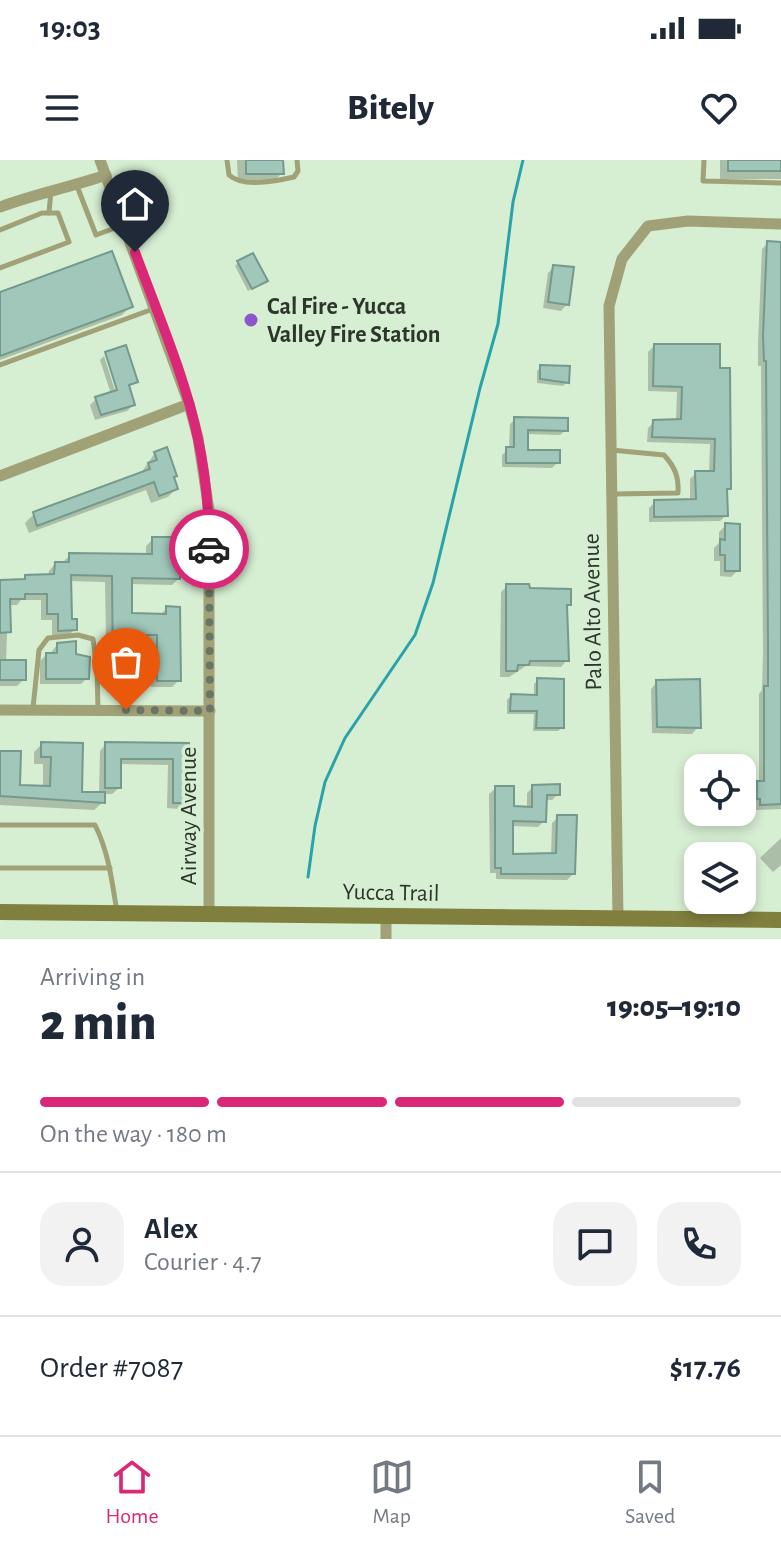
<!DOCTYPE html>
<meta charset="utf-8">
<style>
:root{--surface:#fff;--page:#f2f2f3;--text:#1f2937;--muted:#747a83;--line:#e0e1e3;--accent:#db2777}
body{margin:0;font-family:"Alegreya Sans",sans-serif;background:var(--page);color:var(--text);height:100vh;display:flex;flex-direction:column;font-size:30px;white-space:nowrap}
*{box-sizing:border-box;margin:0}
p{font-size:26px;color:var(--muted)}
.icon{flex:none;width:44px;height:44px;fill:none;stroke:currentColor;stroke-width:2;stroke-linecap:round;stroke-linejoin:round}
.map{position:relative;height:779px;overflow:hidden}
.side{display:flex;flex-direction:column;background:var(--surface);flex:1}
.side>*{flex:none}
.tools{position:absolute;left:684px;top:594px;display:grid;gap:16px}
.tools a{display:grid;place-items:center;width:72px;height:72px;border-radius:16px;background:var(--surface);box-shadow:0 4px 12px #0003;font-size:40px}
.pin{position:absolute;display:grid;place-items:center;width:68px;height:68px;color:#fff;margin:-82px -34px;border-radius:50% 50% 50% 0;rotate:-45deg;box-shadow:0 0 8px #0007}
.pin .icon{rotate:45deg}
.courier{position:absolute;display:grid;place-items:center;width:80px;height:80px;margin:-40px;border:6px solid #db2777;border-radius:50%;background:#fff;color:#222;box-shadow:0 2px 10px #0007}
.head em{font-style:normal;font-weight:800}
.head div{display:flex;flex-direction:column-reverse}
.head{display:flex;align-items:center;justify-content:space-between;height:136px;padding:0 40px}
h1{font-size:52px;font-weight:800;line-height:60px}
.bar{display:grid;grid-template-columns:repeat(4,1fr);gap:12px 8px;align-content:center;height:96px;padding:0 40px}
.bar i{height:10px;border-radius:6px;background:var(--line)}
.bar .selected{background:var(--accent)}
.bar p{grid-column:span 4}
.line{display:flex;align-items:center;gap:20px;padding:0 40px;border-top:2px solid var(--line)}
.line div{flex:1}
.round{display:grid;place-items:center;flex:none;width:84px;height:84px;border-radius:24px;background:var(--page)}
.status{display:flex;justify-content:space-between;align-items:center;height:56px;padding:0 40px;background:var(--surface);direction:ltr}
.status svg{height:22px;fill:currentColor}
header{display:flex;justify-content:space-between;align-items:center;height:104px;padding:0 40px;background:var(--surface);font-size:36px;font-weight:800}
.tab-bar{display:flex;justify-content:space-around;align-items:center;height:112px;border-top:2px solid var(--line);background:var(--surface);font-size:22px;color:var(--muted)}
.tab-bar a{display:grid;justify-items:center;gap:4px}
.tab-bar .selected{color:var(--accent)}
.map>svg:first-child{display:block}
.shadow{fill:#0003}
.lines{fill:none;stroke-linecap:round;stroke-linejoin:round}
.stream{stroke:#29a2ab;stroke-width:3}
.building{fill:#a0c7ba;stroke:#74998d;stroke-width:2}
.service{stroke:#a1a178;stroke-width:5}
.minor{stroke:#a1a178;stroke-width:11}
.secondary{stroke:#807f3e;stroke-width:16}
.done{stroke:#687665;stroke-width:8;stroke-dasharray:0 14.4}
.route{stroke:#db2777;stroke-width:10}
.poi-dot{fill:#8f53ca;stroke:#d6eed2;stroke-width:3}
.labels{text-anchor:middle;stroke-width:7;stroke-linejoin:round;paint-order:stroke}
.poi-label{font-size:24px;font-weight:bold;fill:#2d362b;stroke:#d6eed2;text-anchor:start}
.street-label{font-size:24px;fill:#2d362b;stroke:#d6eed2}
</style>
<div class="status"><b>19:03</b><svg viewBox="0 0 49 12"><path d="M0 12V9h3v3zM5 12V6h3v6zM10 12V3h3v9zM15 12V0h3v12zM26 1h20v11H26zM47 4h2v5h-2z"/></svg></div>
<header><svg class="icon" aria-label="menu" viewBox="0 0 24 24"><path d="M4 6h16M4 12h16M4 18h16"/></svg>Bitely<svg class="icon" aria-label="heart" viewBox="0 0 24 24"><path d="M12 20l-8-8c-3-5 5-10 8-4 3-6 11-1 8 4z"/></svg></header>
<div class="map">
<svg width="781" height="779" viewBox="0 0 781 779">
<rect width="100%" height="100%" fill="#d6eed2"/>
<!-- shadow -->
<g class="shadow">
<polygon points="237,0 281,0 282,13 273,22 238,22"/>
<rect x="720" y="0" width="61" height="19"/>
<polygon points="768,83 781,83 781,649 755,650 755,644 752,644 752,629 759,623 759,534 762,530 763,493 761,206 758,206 758,183 762,89"/>
<polygon points="239,102 265,121 248,131 235,106"/>
<polygon points="554,107 567,144 561,151 543,148 548,113"/>
<polygon points="0,133 130,147 122,155 0,200"/>
<polygon points="654,186 718,186 729,328 726,332 726,355 720,361 649,362 649,348 655,342 690,341 690,319 696,313 709,313 710,284 647,282 648,268 654,262 676,262 677,232 648,231 648,192"/>
<polygon points="125,187 136,221 128,228 133,245 127,251 95,260 90,245 96,239 111,234 100,200 104,196 118,240 122,239 108,194 105,194"/>
<polygon points="541,207 567,222 563,226 537,223 537,211"/>
<polygon points="515,259 566,270 560,275 526,274 526,292 558,302 552,308 502,307 502,295 509,289 510,264"/>
<polygon points="155,293 172,317 176,329 168,337 151,343 146,330 29,373 25,363 34,354 141,313"/>
<polygon points="726,365 738,410 731,417 720,416 720,401 714,401 714,388 719,383 719,372"/>
<polygon points="153,379 178,419 172,425 130,424 130,455 159,456 167,448 179,520 172,527 151,527 151,481 134,481 135,520 128,527 107,528 105,422 69,421 70,461 75,469 68,476 52,477 52,460 41,460 41,440 21,440 17,445 8,445 6,502 24,519 17,526 0,526 0,422 22,421 26,417 48,416 49,411 55,404 63,402 70,395 146,396 146,386"/>
<polygon points="507,426 569,444 565,447 567,500 561,507 526,506 509,517 500,517 501,432"/>
<polygon points="58,484 74,495 87,518 81,524 40,524 40,501 46,495 52,495 52,491"/>
<polygon points="538,520 562,568 558,571 533,571 534,554 507,554 507,540 511,536 534,537 534,524"/>
<polygon points="657,522 698,567 692,574 652,573 651,529"/>
<polygon points="42,584 80,634 99,634 100,591 106,584 187,585 186,642 179,649 167,648 168,605 119,604 119,628 112,634 103,634 103,642 94,650 0,645 0,593 18,627 43,627 43,604 34,604 34,592"/>
<polygon points="533,627 558,634 552,640 544,640 544,661 538,667 511,666 511,696 551,695 552,663 558,657 573,714 567,720 496,719 496,713 490,713 489,634 496,628 512,648 527,648 527,633"/>
<polygon points="781,678 781,705 773,712 760,698"/>
</g>
<g class="lines">
<!-- stream -->
<polyline class="stream" points="308,717 315,666 325,622 345,578 415,475 433,423 480,228 498,164 513,42 523,0"/>
</g>
<!-- building -->
<g class="building">
<polygon points="246,0 283,0 284,14 246,14"/>
<rect x="728" y="0" width="53" height="11"/>
<polygon points="767,81 781,82 781,644 760,645 760,639 757,639 757,621 764,621 764,526 768,526 768,486 766,201 764,201 763,176"/>
<polygon points="112,91 133,147 0,196 0,132"/>
<polygon points="253,93 268,121 252,129 237,101"/>
<polygon points="553,105 574,107 569,145 548,142"/>
<polygon points="654,184 720,184 720,208 730,208 731,329 727,329 728,356 654,357 654,340 696,339 695,311 714,311 715,279 652,277 653,260 681,259 682,227 653,226"/>
<polygon points="126,185 138,222 129,225 135,245 101,255 95,237 117,230 105,192"/>
<polygon points="540,205 570,206 569,223 540,219"/>
<polygon points="514,257 568,258 568,271 528,270 528,290 560,290 560,303 506,303 506,287 514,287"/>
<polygon points="167,287 177,316 174,317 178,329 159,336 154,322 37,366 33,352 150,309 148,303 157,300 154,292"/>
<polygon points="725,363 740,364 740,411 725,411 725,395 720,395 720,379 725,380"/>
<polygon points="152,377 181,377 180,419 132,418 132,453 166,454 166,446 180,447 181,521 157,521 157,475 136,475 137,521 113,522 112,416 71,415 72,459 77,459 77,470 58,471 58,454 47,454 47,434 25,434 25,439 10,439 11,472 0,473 0,420 25,419 25,415 54,414 55,402 69,402 69,393 152,394"/>
<polygon points="506,424 529,424 530,428 571,429 571,445 567,445 569,501 530,501 529,505 518,505 517,511 506,511"/>
<polygon points="76,481 76,494 90,497 89,519 46,519 46,493 57,493 57,483"/>
<rect x="0" y="500" width="26" height="20"/>
<polygon points="537,518 564,519 564,568 536,568 537,551 510,551 511,534 537,535"/>
<polygon points="700,519 701,568 657,567 656,520"/>
<polygon points="41,582 83,583 82,632 105,632 105,643 0,636 0,591 21,591 20,625 50,626 51,597 41,597"/>
<polygon points="105,582 189,583 188,643 173,643 173,599 121,599 121,628 105,628"/>
<polygon points="560,624 560,635 547,635 546,662 513,661 513,694 556,693 557,655 577,655 575,714 501,714 501,708 495,708 495,626 514,626 514,646 532,647 532,625"/>
</g>
<g class="lines">
<!-- service -->
<g class="service">
<path d="M227,0L229,15C243,28 276,21 294,17L298,11L297,0"/>
<polyline points="704,0 703,21 781,23"/>
<polyline points="77,26 96,75 123,65"/>
<polyline points="49,53 51,30"/>
<polyline points="0,70 42,53 58,53 69,82 0,108"/>
<polyline points="0,205 153,149"/>
<path d="M611,290L664,295C675,307 679,317 678,333L613,334"/>
<polyline points="33,548 39,490 48,478 78,475 93,479 97,508 98,549"/>
<path d="M0,665H95C109,693 112,722 117,752"/>
<polyline points="0,708 110,708"/>
</g>
<!-- minor -->
<g class="minor">
<polyline points="100,0 189,244 198,278 209,350 209,753"/>
<path d="M0,47C35,34 71,27 106,15"/>
<polyline points="0,316 189,244"/>
<polyline points="0,550 210,551"/>
<polyline points="618,758 609,146 622,99 648,66 688,61 781,64"/>
<polyline points="386,779 386,756"/>
</g>
<!-- secondary -->
<polyline class="secondary" points="0,752 781,760"/>
</g>
<g class="lines">
<!-- done -->
<polyline class="done" points="126,550 210,551 209,389"/>
<!-- route -->
<path class="route" d="M135,92C157,152 185,216 198,279C206,315 209,352 209,389"/>
</g>
<!-- markers -->
<circle class="poi-dot" cx="251" cy="160" r="8"/>
<g class="labels">
<!-- poi labels -->
<g class="poi-label">
<text x="267" y="154">Cal Fire - Yucca<tspan x="267" dy="28">Valley Fire Station</tspan></text>
</g>
<!-- street labels -->
<g class="street-label">
<text transform="translate(592 452) rotate(-91)" y="8">Palo Alto Avenue</text>
<text transform="translate(188 656) rotate(-90)" y="8">Airway Avenue</text>
<text transform="translate(391 732) rotate(1)" y="8">Yucca Trail</text>
</g>
</g>
</svg>
<div class="tools">
<a><svg class="icon" aria-label="locate" viewBox="0 0 24 24"><circle cx="12" cy="12" r="6"/><path d="M12 2v4M12 18v4M2 12h4M18 12h4"/></svg></a>
<a><svg class="icon" aria-label="layers" viewBox="0 0 24 24"><path d="M12 4l9 5-9 5-9-5zM3 14l9 5 9-5"/></svg></a>
</div>
<div class="pin" style="left:126px;top:550px;background:#ea580c"><svg class="icon" aria-label="bag" viewBox="0 0 24 24"><path d="M5 8h14l-1 12H6zM9 8a3 3 0 0 1 6 0"/></svg></div>
<div class="pin" style="left:135px;top:92px;background:#1f2937"><svg class="icon" aria-label="home" viewBox="0 0 24 24"><path d="M3 11l9-7 9 7M6 9v11h12V9"/></svg></div>
<div class="courier" style="left:209px;top:389px"><svg class="icon" aria-label="car" viewBox="0 0 24 24"><path d="M5 17H2v-5l4-1 3-4h7l3 4 3 1v5h-3M9 17h6M6 11h13"/><circle cx="7" cy="17" r="2"/><circle cx="17" cy="17" r="2"/></svg></div>
</div>
<section class="side">
<div class="head"><div><h1>2 min</h1><p>Arriving in</p></div><em>19:05–19:10</em></div>
<div class="bar"><i class="selected"></i><i class="selected"></i><i class="selected"></i><i></i><p>On the way · 180 m</p></div>
<div class="line" style="height:144px"><a class="round"><svg class="icon" aria-label="person" viewBox="0 0 24 24"><circle cx="12" cy="8" r="4"/><path d="M4 21q1-7 8-7t8 7"/></svg></a><div><b>Alex</b><p>Courier · 4.7</p></div><a class="round"><svg class="icon" aria-label="chat" viewBox="0 0 24 24"><path d="M4 5h16v11H9l-5 4z"/></svg></a><a class="round"><svg class="icon" aria-label="phone" viewBox="0 0 24 24"><path d="M5 4h4l2 5-3 2q2 4 5 5l2-3 5 2v4C11 20 4 13 5 4z"/></svg></a></div>
<div class="line" style="height:104px"><div>Order #7087</div><b>$17.76</b></div>
</section>
<nav class="tab-bar">
<a class="selected"><svg class="icon" aria-label="home" viewBox="0 0 24 24"><path d="M3 11l9-7 9 7M6 9v11h12V9"/></svg>Home</a>
<a><svg class="icon" aria-label="map" viewBox="0 0 24 24"><path d="M3 6l6-2 6 2 6-2v14l-6 2-6-2-6 2zM9 4v14M15 6v14"/></svg>Map</a>
<a><svg class="icon" aria-label="saved" viewBox="0 0 24 24"><path d="M7 4h10v16l-5-4-5 4z"/></svg>Saved</a>
</nav>
